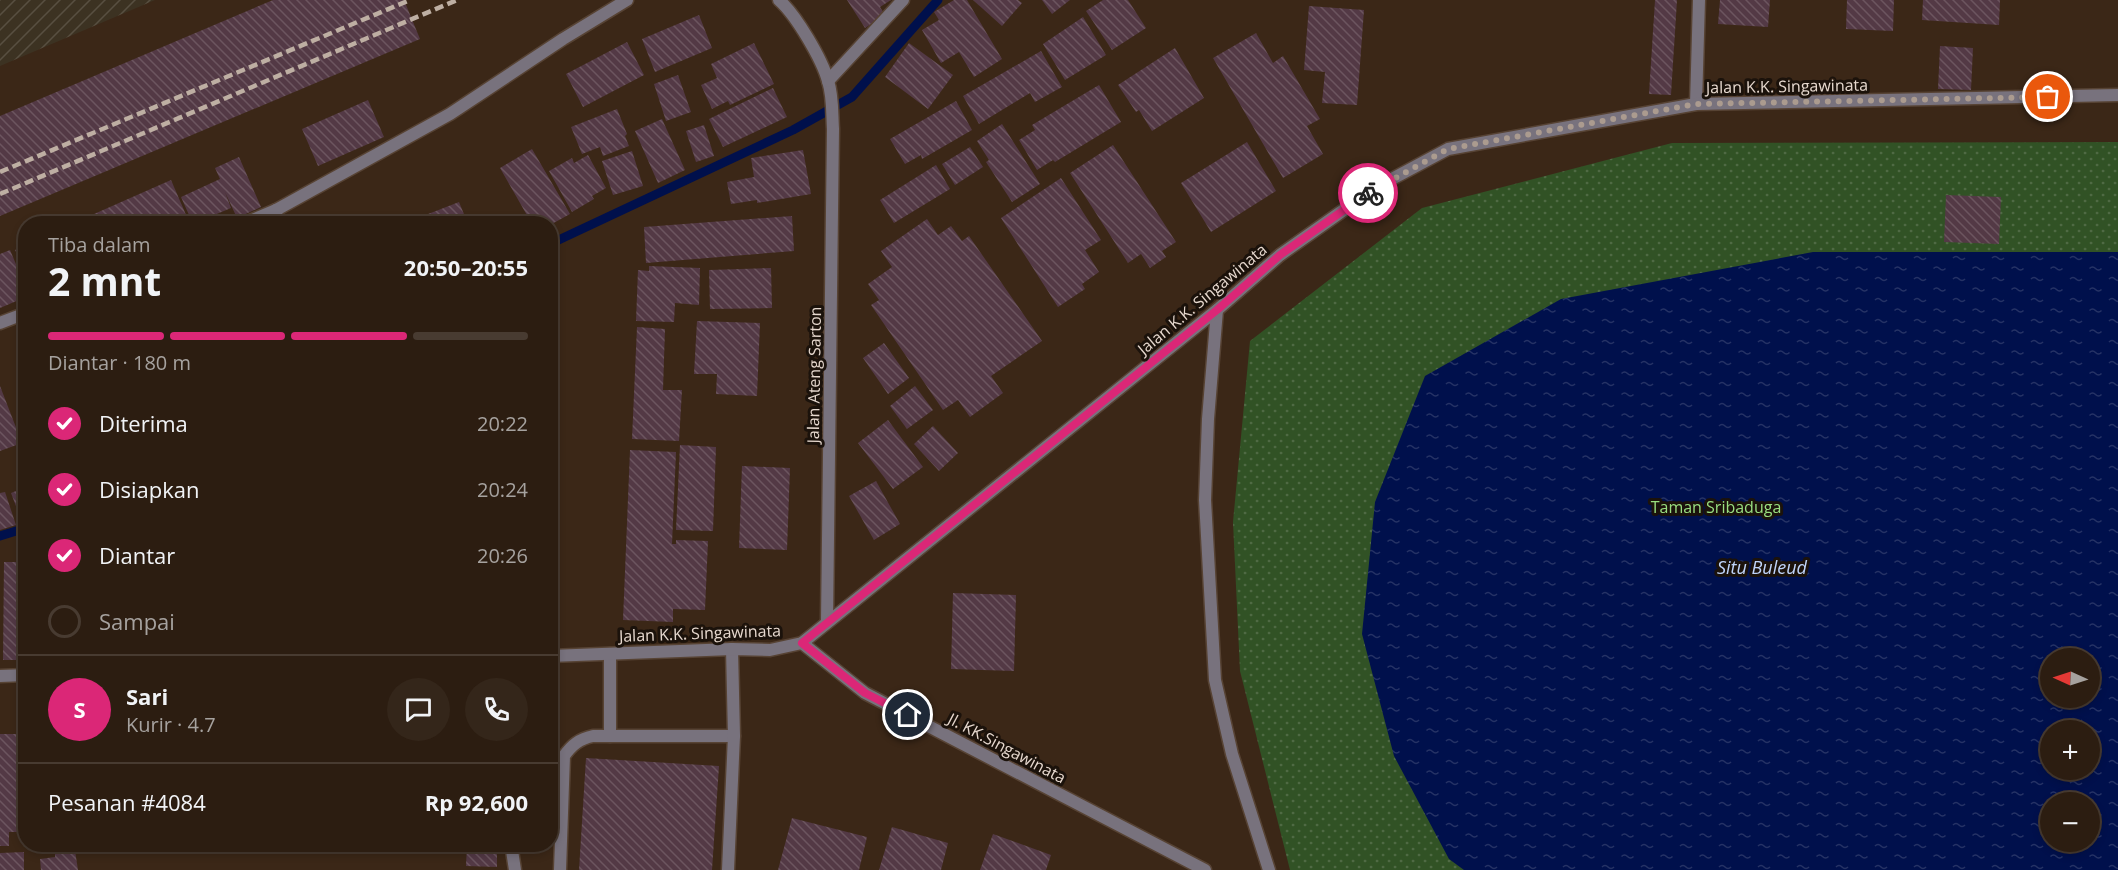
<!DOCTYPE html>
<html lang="id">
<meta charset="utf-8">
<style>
:root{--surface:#2c1d11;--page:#34261a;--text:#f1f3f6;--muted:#a6a29f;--line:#483b31;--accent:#db2777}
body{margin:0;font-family:"Open Sans",sans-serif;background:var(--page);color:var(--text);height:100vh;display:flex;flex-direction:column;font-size:22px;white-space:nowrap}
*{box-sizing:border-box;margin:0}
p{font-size:20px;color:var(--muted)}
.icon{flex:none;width:33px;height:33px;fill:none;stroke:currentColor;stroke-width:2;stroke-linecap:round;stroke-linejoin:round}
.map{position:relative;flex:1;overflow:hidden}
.details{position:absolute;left:18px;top:216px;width:540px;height:636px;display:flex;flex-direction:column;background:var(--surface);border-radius:24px;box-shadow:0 3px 9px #0003,0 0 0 2px var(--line)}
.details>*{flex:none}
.needle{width:39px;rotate:273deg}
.fabs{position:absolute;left:2040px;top:648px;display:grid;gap:12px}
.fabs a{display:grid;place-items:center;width:60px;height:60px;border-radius:50%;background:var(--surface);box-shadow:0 3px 9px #0003,0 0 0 2px var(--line);font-size:30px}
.pin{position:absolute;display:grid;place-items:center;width:51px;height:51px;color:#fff;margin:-26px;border:3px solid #fff;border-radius:50%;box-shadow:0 2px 6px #0007}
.courier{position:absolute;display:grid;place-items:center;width:60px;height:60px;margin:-30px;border:4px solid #db2777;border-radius:50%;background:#fff;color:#222;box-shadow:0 2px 8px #0007}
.head em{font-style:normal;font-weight:700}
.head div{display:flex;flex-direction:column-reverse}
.head{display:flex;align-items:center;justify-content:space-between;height:102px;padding:0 30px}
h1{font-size:39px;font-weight:700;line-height:45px}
.bar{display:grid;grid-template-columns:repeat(4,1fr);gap:9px 6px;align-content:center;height:72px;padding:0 30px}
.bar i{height:8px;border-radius:4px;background:var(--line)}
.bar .on{background:var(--accent)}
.bar p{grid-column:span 4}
.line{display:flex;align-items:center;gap:15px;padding:0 30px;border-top:2px solid var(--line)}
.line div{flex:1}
.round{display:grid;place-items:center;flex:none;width:63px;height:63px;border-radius:32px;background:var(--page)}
ol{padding:0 30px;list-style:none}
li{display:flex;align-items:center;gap:18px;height:66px}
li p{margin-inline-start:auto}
li .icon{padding:6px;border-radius:50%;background:var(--accent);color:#fff;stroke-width:4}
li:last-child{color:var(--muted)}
li i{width:33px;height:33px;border:3px solid var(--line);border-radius:50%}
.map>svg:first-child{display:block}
.industrial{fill:url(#industrial-furrows)}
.park{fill:url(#park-dots);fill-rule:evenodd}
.water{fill:url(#water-ripples);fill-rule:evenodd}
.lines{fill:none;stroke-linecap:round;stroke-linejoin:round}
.stream{stroke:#00104c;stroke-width:9}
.building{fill:url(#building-back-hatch)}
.service-casing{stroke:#574334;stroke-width:15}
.minor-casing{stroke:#574334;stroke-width:15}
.tertiary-casing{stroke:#574334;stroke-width:15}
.service{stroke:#78727d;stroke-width:12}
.minor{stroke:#78727d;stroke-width:12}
.tertiary{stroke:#78727d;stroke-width:12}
.rail{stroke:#beafa3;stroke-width:4.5;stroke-dasharray:9 4.5;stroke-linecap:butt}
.done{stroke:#ab9b8f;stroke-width:6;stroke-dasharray:0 10.8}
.route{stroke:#db2777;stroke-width:8}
.labels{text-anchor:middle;stroke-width:6;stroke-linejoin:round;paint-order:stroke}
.street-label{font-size:16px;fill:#e7d9cf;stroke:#1b120b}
.park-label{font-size:16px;fill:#99de80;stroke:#1b120b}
.water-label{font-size:18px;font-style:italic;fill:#bfd4fa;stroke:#1b120b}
</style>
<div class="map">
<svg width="2118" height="870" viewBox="0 0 2118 870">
<defs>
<pattern id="industrial-furrows" width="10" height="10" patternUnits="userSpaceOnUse" patternTransform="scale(1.5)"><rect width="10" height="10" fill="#3c3222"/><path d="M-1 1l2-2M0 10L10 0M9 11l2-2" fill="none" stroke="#584f41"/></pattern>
<pattern id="park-dots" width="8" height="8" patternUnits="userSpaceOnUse" patternTransform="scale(1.5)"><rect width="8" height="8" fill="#315225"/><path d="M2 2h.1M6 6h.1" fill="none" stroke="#4f6a44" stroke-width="1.8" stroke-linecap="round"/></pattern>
<pattern id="water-ripples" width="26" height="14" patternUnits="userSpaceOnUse" patternTransform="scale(1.5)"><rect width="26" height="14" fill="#00104c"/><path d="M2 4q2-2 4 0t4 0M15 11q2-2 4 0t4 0" fill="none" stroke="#253265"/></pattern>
<pattern id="building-back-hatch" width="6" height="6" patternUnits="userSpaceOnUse" patternTransform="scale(1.5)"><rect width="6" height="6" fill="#533945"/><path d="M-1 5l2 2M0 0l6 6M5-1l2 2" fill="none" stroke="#6c555f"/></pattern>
</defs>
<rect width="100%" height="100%" fill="#3b2717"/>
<!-- industrial -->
<polygon class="industrial" points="0,0 155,0 0,66"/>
<!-- park -->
<path class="park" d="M2118,142V870H1290L1240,671L1233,522L1250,341L1422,208L1672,143ZM2050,658H2090V698H2050ZM2050,730H2090V770H2050ZM2050,802H2090V842H2050Z"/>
<!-- water -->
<path class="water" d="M1813,252H2118V870H1464L1449,859L1394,756L1362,634L1375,502L1425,376L1561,299ZM2050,658H2090V698H2050ZM2050,730H2090V770H2050ZM2050,802H2090V842H2050Z"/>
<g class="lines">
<!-- stream -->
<g class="stream">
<polyline points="550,244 793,130 852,97 938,0"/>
<polyline points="0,536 26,528"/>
</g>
</g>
<!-- building -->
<g class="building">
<polygon points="273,0 404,0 420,39 0,216 0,116"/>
<polygon points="847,0 891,0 880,7 885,15 865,28"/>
<polygon points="954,0 967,0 1002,59 974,77 959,52 941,63 922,30 939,20 934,12"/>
<polygon points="973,0 1018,0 1022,3 1002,26"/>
<polygon points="1042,0 1070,0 1052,14"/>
<polygon points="1103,0 1128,0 1146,28 1112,50 1086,11"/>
<polygon points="1655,0 1677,0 1671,95 1649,94"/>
<polygon points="1720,0 1770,0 1768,27 1718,24"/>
<polygon points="1847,0 1894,0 1893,31 1846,29"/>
<polygon points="1923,0 2000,0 1999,25 1922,20"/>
<polygon points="1309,6 1364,10 1357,105 1322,103 1325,72 1304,70"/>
<polygon points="699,15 712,48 655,72 642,39"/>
<polygon points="1083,17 1106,55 1065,80 1043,44"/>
<polygon points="1256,33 1273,63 1283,56 1320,119 1307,126 1323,154 1283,178 1213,58"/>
<polygon points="627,42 644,75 583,107 566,74"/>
<polygon points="754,43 774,84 730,105 728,101 712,109 701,85 717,78 711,64"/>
<polygon points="909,43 953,75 928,109 885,77"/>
<polygon points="1940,46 1973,48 1971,90 1938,89"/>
<polygon points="1175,48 1204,98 1152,131 1139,110 1136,112 1118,85"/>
<polygon points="1041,51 1062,87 1035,102 1030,93 979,124 963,96"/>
<polygon points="678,75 691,112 666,121 654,84"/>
<polygon points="1099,85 1121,122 1055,162 1053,160 1037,170 1019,140 1035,130 1032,125"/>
<polygon points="773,88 787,117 723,147 709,119"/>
<polygon points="368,100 384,137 318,166 302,129"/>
<polygon points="956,101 972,130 922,159 921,155 905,164 890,139"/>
<polygon points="617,109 627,134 625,136 629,146 603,156 600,147 582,154 571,127"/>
<polygon points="662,119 685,170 658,183 635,131"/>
<polygon points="1002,124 1040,184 1012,202 986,162 989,160 977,141"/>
<polygon points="704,125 714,156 696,162 686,131"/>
<polygon points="1247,142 1276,191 1211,232 1181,183"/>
<polygon points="1113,145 1176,242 1162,251 1166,257 1150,268 1141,254 1128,263 1070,173"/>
<polygon points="970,147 983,167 955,185 942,164"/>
<polygon points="532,149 570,214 550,225 550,224 532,224 500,168"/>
<polygon points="803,150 811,194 757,203 757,200 731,204 727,182 754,177 751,158"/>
<polygon points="632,151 643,186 613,195 602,161"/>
<polygon points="588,155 606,188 592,196 594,199 572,212 549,171 572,158 574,163"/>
<polygon points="239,157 261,207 237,218 225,192 231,208 193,224 181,197 220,179 215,168"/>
<polygon points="936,165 950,189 894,223 880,200"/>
<polygon points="1061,178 1101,240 1085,250 1099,272 1082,284 1085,289 1058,307 1001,218"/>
<polygon points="171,180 190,224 88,224 85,218"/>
<polygon points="1946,195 2001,197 1999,244 1944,242"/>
<polygon points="459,202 468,224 405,224 405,223"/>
<polygon points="792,216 794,251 646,263 644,227"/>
<polygon points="927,219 938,235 951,226 962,241 969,236 1042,341 991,376 1003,393 970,417 958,400 943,410 871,305 879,300 868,284 892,267 881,251"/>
<polygon points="26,246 26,274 15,250"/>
<polygon points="10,250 26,288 26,297 0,308 0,254"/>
<polygon points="649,266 700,268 699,305 675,303 674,322 636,321 638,270 649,271"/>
<polygon points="771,268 772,308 710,309 709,270"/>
<polygon points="697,321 760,323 757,396 716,394 717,374 694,374"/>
<polygon points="637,327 665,329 663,390 682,390 679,441 632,439"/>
<polygon points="884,343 909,378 888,394 863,358"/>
<polygon points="0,386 22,443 0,451"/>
<polygon points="915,386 933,410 907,429 890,406"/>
<polygon points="26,400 26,421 25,421 18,403"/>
<rect x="550" y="414" width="8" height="39"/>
<polygon points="888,420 923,467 893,489 858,443"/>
<polygon points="933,426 958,453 939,471 914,444"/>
<polygon points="680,445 716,447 713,531 676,530"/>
<polygon points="630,450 676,452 672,544 676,544 676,540 708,541 705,610 673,609 673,622 623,620"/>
<polygon points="742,466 790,468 787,550 739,548"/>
<polygon points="876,481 900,524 874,540 849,496"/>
<polygon points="26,487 26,530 25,530 11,493"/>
<polygon points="5,492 16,525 0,530 0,493"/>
<polygon points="4,562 26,562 26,660 3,660"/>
<polygon points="953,593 1016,595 1014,671 951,669"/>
<polygon points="0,734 19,734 21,832 9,832 9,846 0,846"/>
<polygon points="586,758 719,766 712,870 579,870"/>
<polygon points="792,818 867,837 859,870 778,870"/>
<polygon points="892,827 948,843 941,870 879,870"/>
<polygon points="993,834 1051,855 1046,870 980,870"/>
<polygon points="55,844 74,844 78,870 41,870 40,859 55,857"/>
<polygon points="251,844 292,844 292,846 251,848"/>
<polygon points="467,844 502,844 502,854 497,854 497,867 466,866"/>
<polygon points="24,852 24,870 0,870 0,853"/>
</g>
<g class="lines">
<!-- service casing -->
<g class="service-casing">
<g id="service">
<polyline points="610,654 610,736"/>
<path d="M560,870L564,756C572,745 579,739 593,736H734"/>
<polyline points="728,870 734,736 732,649"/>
</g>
</g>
<!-- minor casing -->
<g class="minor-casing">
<g id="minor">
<path d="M779,0C796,15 822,59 828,81C833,96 832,114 833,129L827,621"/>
<polyline points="828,81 903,0"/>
<polyline points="1696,104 1699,0"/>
<polyline points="276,210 277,224"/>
<polyline points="243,224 276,210 450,114 563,39 627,0"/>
<polyline points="1217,310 1208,419 1205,500 1215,680 1232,754 1269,870"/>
<polyline points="0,323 26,313"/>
<polyline points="511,844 515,870"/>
</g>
</g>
<!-- tertiary casing -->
<g class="tertiary-casing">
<g id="tertiary">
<polyline points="802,643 865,693 1205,870"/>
<polyline points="550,656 732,649 770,650 802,643 1217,310 1280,255 1375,188 1448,149 1696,104 2118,95"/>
<polyline points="0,676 26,675"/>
</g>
</g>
<!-- service -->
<use href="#service" class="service"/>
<!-- minor -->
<use href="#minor" class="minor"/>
<!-- tertiary -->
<use href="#tertiary" class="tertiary"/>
<!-- rail -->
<g class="rail">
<polyline points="0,172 410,0"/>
<polyline points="0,194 457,0"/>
</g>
</g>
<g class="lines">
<!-- done -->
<polyline class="done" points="1368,193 1448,149 1696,104 2048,97"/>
<!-- route -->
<polyline class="route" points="908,715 865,693 802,643 1217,310 1280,255 1368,193"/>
</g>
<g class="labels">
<!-- street labels -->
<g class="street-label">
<text transform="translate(1787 86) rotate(-1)" y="6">Jalan K.K. Singawinata</text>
<text transform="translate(1202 299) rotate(-40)" y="6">Jalan K.K. Singawinata</text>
<text transform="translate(814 375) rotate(-89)" y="6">Jalan Ateng Sarton</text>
<text transform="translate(700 633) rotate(-2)" y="6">Jalan K.K. Singawinata</text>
<text transform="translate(1007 748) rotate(28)" y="6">Jl. KK.Singawinata</text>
</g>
<!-- park labels -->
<g class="park-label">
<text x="1716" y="513">Taman Sribaduga</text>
</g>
<!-- water labels -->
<g class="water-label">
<text x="1762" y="574">Situ Buleud</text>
</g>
</g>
</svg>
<div class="fabs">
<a><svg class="needle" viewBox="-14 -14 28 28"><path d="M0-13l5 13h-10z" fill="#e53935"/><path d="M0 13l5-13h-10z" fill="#a6a29f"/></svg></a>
<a>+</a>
<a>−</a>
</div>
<div class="pin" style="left:2048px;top:97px;background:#ea580c"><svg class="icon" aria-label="bag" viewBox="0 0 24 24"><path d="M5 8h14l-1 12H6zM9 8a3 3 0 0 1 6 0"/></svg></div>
<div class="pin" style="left:908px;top:715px;background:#1f2937"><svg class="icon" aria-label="home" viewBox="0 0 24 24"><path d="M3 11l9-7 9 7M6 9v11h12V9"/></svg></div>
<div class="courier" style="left:1368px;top:193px"><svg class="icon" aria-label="bike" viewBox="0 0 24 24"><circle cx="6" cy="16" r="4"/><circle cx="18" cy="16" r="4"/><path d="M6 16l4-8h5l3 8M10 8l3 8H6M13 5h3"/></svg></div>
<section class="details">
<div class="head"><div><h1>2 mnt</h1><p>Tiba dalam</p></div><em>20:50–20:55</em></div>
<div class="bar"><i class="on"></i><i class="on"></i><i class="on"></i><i></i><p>Diantar · 180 m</p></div>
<ol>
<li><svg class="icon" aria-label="check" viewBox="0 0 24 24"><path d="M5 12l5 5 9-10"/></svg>Diterima<p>20:22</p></li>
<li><svg class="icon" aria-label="check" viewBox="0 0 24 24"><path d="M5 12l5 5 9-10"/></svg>Disiapkan<p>20:24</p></li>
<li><svg class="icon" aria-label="check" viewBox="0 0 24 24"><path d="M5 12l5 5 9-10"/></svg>Diantar<p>20:26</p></li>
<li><i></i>Sampai</li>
</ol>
<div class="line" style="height:108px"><b class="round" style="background:var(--accent);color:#fff">S</b><div><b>Sari</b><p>Kurir · 4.7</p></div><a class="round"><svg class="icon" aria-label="chat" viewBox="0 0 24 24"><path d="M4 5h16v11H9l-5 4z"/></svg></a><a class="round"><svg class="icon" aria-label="phone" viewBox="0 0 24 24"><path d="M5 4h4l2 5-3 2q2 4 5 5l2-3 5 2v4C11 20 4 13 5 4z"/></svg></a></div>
<div class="line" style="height:78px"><div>Pesanan #4084</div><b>Rp 92,600</b></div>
</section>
</div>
